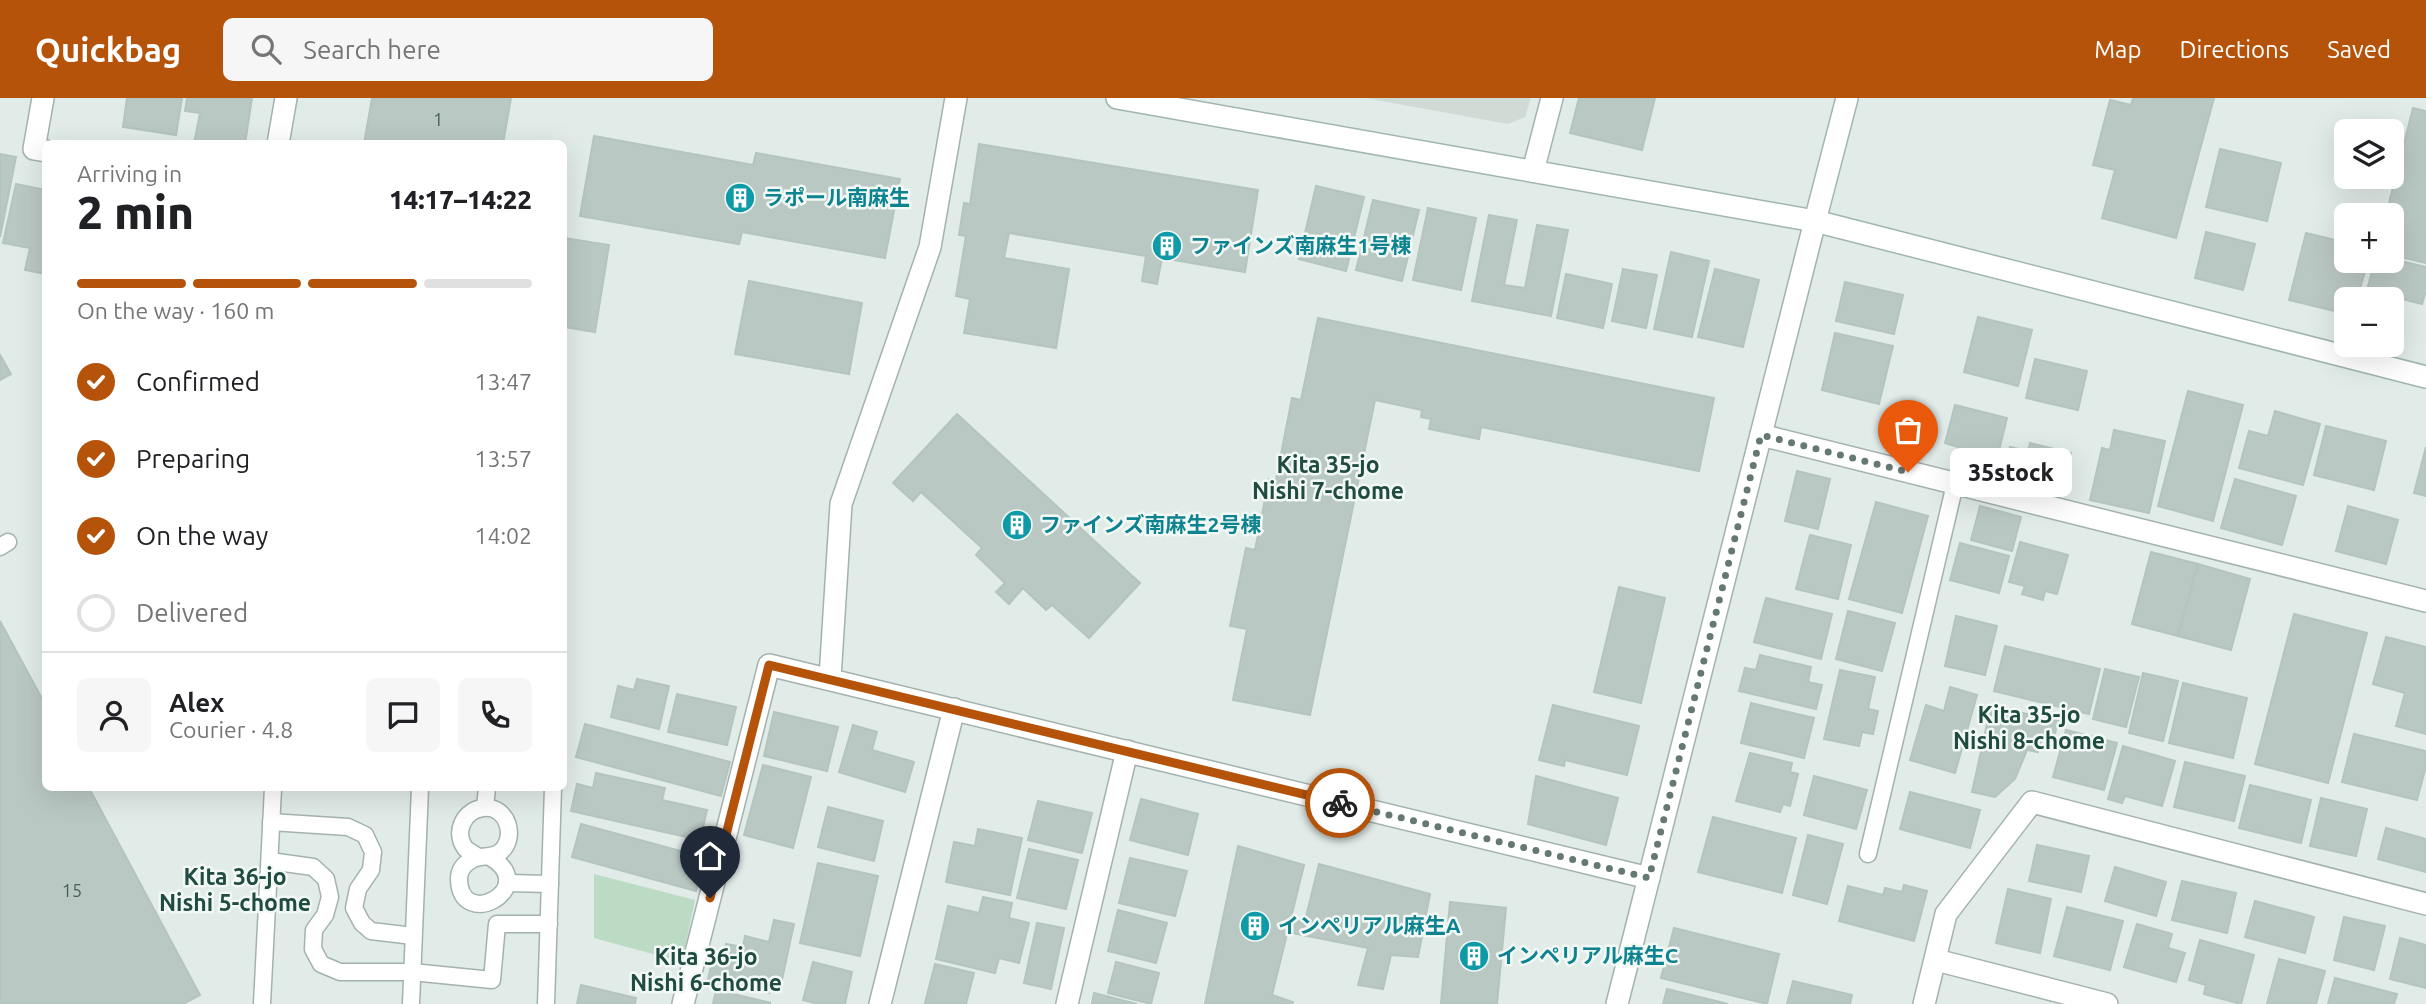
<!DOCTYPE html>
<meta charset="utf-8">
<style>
:root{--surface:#fff;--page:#f6f6f6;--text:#202124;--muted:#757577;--line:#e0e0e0;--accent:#b45309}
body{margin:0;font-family:Ubuntu,"Noto Sans JP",sans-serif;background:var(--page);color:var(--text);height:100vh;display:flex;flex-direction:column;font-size:26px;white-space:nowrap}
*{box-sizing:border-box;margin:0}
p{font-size:23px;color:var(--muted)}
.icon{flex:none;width:38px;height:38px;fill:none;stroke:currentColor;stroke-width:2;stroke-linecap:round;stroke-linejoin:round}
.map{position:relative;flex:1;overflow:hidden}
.sheet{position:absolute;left:42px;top:42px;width:525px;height:651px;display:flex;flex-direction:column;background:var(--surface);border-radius:10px;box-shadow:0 7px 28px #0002}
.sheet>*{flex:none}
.fabs{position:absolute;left:2334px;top:21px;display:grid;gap:14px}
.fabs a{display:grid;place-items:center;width:70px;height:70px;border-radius:10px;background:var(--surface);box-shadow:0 7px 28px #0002;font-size:35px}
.pin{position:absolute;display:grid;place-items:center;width:60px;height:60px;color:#fff;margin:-72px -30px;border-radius:50% 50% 50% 0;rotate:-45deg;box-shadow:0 0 7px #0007}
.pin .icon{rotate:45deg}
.courier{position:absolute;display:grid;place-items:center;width:70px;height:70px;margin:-35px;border:5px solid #b45309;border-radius:50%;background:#fff;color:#222;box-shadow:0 2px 9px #0007}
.bubble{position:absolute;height:49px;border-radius:10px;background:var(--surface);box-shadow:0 7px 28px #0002;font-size:23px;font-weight:800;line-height:49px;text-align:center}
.headline em{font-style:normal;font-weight:800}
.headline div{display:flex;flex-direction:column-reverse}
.headline{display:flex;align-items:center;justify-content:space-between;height:119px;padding:0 35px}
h1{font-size:46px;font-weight:800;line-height:52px}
.bar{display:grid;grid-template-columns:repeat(4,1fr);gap:10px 7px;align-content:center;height:84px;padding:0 35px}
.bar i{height:9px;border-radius:5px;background:var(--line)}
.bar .selected{background:var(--accent)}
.bar p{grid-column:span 4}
.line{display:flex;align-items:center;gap:18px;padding:0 35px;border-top:2px solid var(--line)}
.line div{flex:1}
.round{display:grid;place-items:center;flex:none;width:74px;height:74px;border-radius:10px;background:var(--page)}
ol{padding:0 35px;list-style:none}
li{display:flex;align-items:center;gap:21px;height:77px}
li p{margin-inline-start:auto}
li .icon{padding:7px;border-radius:50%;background:var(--accent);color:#fff;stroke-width:4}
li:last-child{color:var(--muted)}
li i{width:38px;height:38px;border:4px solid var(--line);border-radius:50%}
header{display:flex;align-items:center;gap:42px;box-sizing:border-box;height:98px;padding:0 35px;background:var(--accent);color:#fff}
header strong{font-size:33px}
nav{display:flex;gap:38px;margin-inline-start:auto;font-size:24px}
.search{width:490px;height:63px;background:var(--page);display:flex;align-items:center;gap:18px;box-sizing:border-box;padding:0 24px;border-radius:10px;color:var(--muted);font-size:26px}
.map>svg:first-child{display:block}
.built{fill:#d0dbd6}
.park{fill:#bcdbc5}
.building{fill:#bac8c3;stroke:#b4c4be;stroke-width:2}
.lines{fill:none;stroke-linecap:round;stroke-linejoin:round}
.lane-casing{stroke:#a4b2ae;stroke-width:19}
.street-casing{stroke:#a4b2ae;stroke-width:24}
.secondary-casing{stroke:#a1b6af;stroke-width:24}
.lane{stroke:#fff;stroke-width:16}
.street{stroke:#fff;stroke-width:21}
.secondary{stroke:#fff;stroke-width:21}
.done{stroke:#667873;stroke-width:7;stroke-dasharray:0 12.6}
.route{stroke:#b45309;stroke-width:9}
.labels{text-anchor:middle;stroke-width:5;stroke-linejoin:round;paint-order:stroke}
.number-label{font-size:18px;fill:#495e58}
.culture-label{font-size:21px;font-weight:bold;fill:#0d838f;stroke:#f2f8f5;text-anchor:start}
.neighbourhood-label{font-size:23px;font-weight:bold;fill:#204b41;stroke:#f2f8f5}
</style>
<header>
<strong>Quickbag</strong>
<div class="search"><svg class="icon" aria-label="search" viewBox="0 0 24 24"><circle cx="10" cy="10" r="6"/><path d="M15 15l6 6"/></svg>Search here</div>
<nav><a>Map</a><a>Directions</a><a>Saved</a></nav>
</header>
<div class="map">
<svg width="2426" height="906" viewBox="0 0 2426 906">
<rect width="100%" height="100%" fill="#e1ebe7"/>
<!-- built -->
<polygon class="built" points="1365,0 1531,0 1525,19 1508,26"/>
<!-- park -->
<polygon class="park" points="594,776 695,802 682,864 594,840"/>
<!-- building -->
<g class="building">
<polygon points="127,0 182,0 176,37 123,29"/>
<polygon points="187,0 252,0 245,46 194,46 200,15 185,13"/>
<polygon points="372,0 511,0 503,46 364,46"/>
<polygon points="1579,0 1655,0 1642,52 1570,35"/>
<polygon points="2133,0 2214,0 2176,140 2102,120 2115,72 2093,67 2110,2 2131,7"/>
<polygon points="2413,10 2426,13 2426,165 2392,157 2392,117 2386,117"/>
<polygon points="594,38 753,67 756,55 900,81 885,160 742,134 739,146 580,118"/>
<polygon points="979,46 1258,92 1245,174 1162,160 1157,186 1142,183 1146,158 1009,135 1004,160 1069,171 1056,250 964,235 970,201 956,198 966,138 959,137 964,105 970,106"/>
<polygon points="2220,51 2281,65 2267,123 2206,109"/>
<polygon points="0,56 16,59 0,139"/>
<polygon points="16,86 46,92 46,176 25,172 30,150 3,145"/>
<polygon points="1316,88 1364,99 1346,173 1299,161"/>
<polygon points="1373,102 1419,112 1402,183 1356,172"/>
<polygon points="1428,110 1476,120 1461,192 1413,182"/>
<polygon points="1489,117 1517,122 1504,187 1525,190 1537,127 1568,132 1551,218 1472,203"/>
<polygon points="2206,134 2255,146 2243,192 2195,180"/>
<polygon points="2306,135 2347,145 2347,163 2368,163 2357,201 2347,201 2347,216 2289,202"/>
<polygon points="564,140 609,147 595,234 564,229"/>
<polygon points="1671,154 1709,163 1692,239 1654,231"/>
<polygon points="2392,161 2426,169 2426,192 2422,206 2367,192 2375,163 2392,163"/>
<polygon points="1623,171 1657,177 1646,230 1612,223"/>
<polygon points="1715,171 1759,182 1743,249 1698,239"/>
<polygon points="1566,176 1612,186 1603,230 1557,220"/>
<polygon points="749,183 862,205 849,276 735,256"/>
<polygon points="1845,184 1903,197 1894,236 1836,223"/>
<polygon points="1978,219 2032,232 2018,288 1964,274"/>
<polygon points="1318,220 1714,300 1699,373 1481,329 1479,341 1429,331 1431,321 1421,319 1422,312 1375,302 1310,617 1233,602 1247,531 1230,528 1246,450 1255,452 1269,381 1276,382 1292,300 1301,302"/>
<polygon points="1835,235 1893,248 1879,306 1822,292"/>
<polygon points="0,257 11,276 0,282"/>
<polygon points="2035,261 2087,273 2078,312 2026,300"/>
<polygon points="2188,293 2243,307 2213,423 2158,408"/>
<polygon points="1955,307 2007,320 1995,369 1956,360 1958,349 1945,345"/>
<polygon points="2275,313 2320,326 2303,387 2239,370 2249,333 2268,338"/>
<polygon points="957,316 1140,485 1089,540 1052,507 1046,512 1023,490 1009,506 996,494 1005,485 976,457 982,450 921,394 913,403 893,385"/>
<polygon points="2326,328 2386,343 2374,392 2314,377"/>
<polygon points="2114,332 2165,343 2149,415 2090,402 2102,350 2110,352"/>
<polygon points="2030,345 2071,355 2061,394 2003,380 2010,349 2028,353"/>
<polygon points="2426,349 2426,398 2414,395"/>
<polygon points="1797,373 1830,381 1818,431 1785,423"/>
<polygon points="2235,381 2296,398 2282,447 2221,430"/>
<polygon points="1876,404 1928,418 1902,515 1849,501"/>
<polygon points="1980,408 2021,419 2012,453 1971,442"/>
<polygon points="2348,408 2398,422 2386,466 2336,453"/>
<polygon points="1810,437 1851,447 1838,501 1796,491"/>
<polygon points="2020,444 2068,457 2057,496 2045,493 2043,502 2022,496 2025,488 2009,484"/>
<polygon points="1960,445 2009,458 1999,495 1950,482"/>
<polygon points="2151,454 2198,466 2178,538 2132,526"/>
<polygon points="2198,466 2250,481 2231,552 2178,538"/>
<polygon points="1619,489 1665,500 1641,605 1594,594"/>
<polygon points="1766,500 1832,516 1821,561 1754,544"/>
<polygon points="1848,513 1895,525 1882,573 1836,561"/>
<polygon points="2294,516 2367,535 2328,685 2255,666"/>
<polygon points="1956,518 1997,528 1985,577 1945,568"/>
<polygon points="0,523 46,608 46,690 89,690 200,897 183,906 0,906"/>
<polygon points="2386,539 2426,549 2426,636 2396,628 2405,595 2373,586"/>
<polygon points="2005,548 2100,571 2089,616 1994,593"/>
<polygon points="1760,557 1811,569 1808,584 1822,587 1816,611 1739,593 1745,570 1756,572"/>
<polygon points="2105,571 2139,579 2126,629 2093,621"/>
<polygon points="1840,572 1875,579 1868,611 1878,613 1873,636 1862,634 1859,648 1824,641"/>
<polygon points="2143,575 2178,583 2163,643 2129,635"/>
<polygon points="637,581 669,588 659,631 611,619 618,588 634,592"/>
<polygon points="2183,585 2247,600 2233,660 2169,645"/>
<polygon points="1950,589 1977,597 1955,675 1910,662 1926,607 1944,613"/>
<polygon points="677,596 736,609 727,647 668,634"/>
<polygon points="1751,605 1814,620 1804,660 1741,645"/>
<polygon points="1553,607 1639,628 1627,677 1565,662 1564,668 1539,662"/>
<polygon points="1991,608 2058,623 2054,640 2042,638 2038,654 2027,652 2015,681 1995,699 1972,694"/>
<polygon points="774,614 838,629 827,673 764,658"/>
<polygon points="585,626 730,664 721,698 576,659"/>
<polygon points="853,627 877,634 872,652 914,664 905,694 839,674"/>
<polygon points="2066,632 2117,645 2104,692 2053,679"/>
<polygon points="2354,636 2426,653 2426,668 2417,702 2342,684"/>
<polygon points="2123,648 2175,663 2162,708 2125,698 2122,705 2108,701"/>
<polygon points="1750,655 1792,665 1790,674 1798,676 1790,708 1783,706 1780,714 1736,703"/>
<polygon points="2185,664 2245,678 2234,723 2174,709"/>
<polygon points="763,667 811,679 793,750 744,737"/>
<polygon points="596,675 665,690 662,702 707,712 700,742 571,713 577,686 593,690"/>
<polygon points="1536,678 1618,700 1606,747 1528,726"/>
<polygon points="1814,678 1867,692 1856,731 1804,717"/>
<polygon points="2250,687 2311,702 2301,745 2239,730"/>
<polygon points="1910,694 1980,712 1970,750 1900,731"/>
<polygon points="2321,700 2367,711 2356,758 2310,748"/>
<polygon points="1141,701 1198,716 1188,757 1130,742"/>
<polygon points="1038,703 1092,715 1082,755 1028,742"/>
<polygon points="828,709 883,723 874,763 818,749"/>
<polygon points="1713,719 1796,740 1782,795 1698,774"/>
<polygon points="581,726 706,760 696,793 572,759"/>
<polygon points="2386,730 2426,741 2426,774 2378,761"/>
<polygon points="978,731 1022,740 1010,797 946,784 954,744 975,748"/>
<polygon points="1808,737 1843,746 1827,806 1793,797"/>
<polygon points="2037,747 2089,758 2081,794 2029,783"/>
<polygon points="1238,748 1304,767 1272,897 1293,904 1292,906 1205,906"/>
<polygon points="1029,751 1078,762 1066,811 1017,800"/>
<polygon points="1130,760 1187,773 1175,818 1119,805"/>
<polygon points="818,765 878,778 860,858 800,845"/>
<polygon points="1319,766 1430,796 1418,859 1391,857 1383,891 1358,887 1368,850 1287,834 1291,822 1305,823"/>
<polygon points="2115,769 2166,784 2156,818 2105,803"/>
<polygon points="2182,783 2236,795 2227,835 2172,822"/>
<polygon points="1904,787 1927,793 1914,843 1839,823 1848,788 1883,797 1885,790 1902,794"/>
<polygon points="2008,791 2051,801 2040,855 1996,845"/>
<polygon points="983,799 1012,805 1009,820 1029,825 1019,865 999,860 995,875 936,861 948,808 979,815"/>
<polygon points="2255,803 2314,819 2305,855 2245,839"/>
<polygon points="1450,804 1506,810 1497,906 1441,906"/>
<polygon points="2067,809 2123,823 2110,872 2054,858"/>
<polygon points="1118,812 1167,825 1156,865 1108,853"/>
<polygon points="2344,819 2385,828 2374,872 2334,862"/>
<polygon points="774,822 794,826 781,886 772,884 769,895 708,882 712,863 722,865 726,846 743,849 745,838 769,844"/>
<polygon points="1037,825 1064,830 1051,891 1024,885"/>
<polygon points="2137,826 2172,836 2168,850 2185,855 2176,884 2124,869"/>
<polygon points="1674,830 1779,856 1767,906 1661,880"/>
<polygon points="2400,840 2426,847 2426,890 2390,881"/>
<polygon points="2200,842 2254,857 2241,906 2204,896 2206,887 2189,882"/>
<polygon points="2279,861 2325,873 2316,906 2267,906"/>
<polygon points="813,864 852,874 845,906 818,906 803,902"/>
<polygon points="1116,864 1159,875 1151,906 1108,895"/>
<polygon points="935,866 974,875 966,906 925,905"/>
<polygon points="2335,880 2397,896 2394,906 2328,906"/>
<polygon points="1793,883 1852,897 1850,906 1787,906"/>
<polygon points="581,887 636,900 635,906 577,906"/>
<polygon points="1667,891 1728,906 1663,906"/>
<polygon points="716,892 771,905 713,906"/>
<polygon points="1094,895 1137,906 1092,906"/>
</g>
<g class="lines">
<!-- lane casing -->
<g class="lane-casing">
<g id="lane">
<polyline points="0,449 8,444"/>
<polyline points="485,709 487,690"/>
<polyline points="271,724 348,729 365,737 373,754 371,772 358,791 354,810 362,825 371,833 413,838"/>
<polyline points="1868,756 1955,386"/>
<path d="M478,759C474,756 468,753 465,750C453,733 465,712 483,710C508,707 518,741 499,755C490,760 482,757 473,761C465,765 459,771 459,781C460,834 542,790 490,759"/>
<polyline points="270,763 313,769 326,781 330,799 325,817 314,832 313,851 321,866 340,874 412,874 492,882 497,826 549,826"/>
<polyline points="507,785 550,786"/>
<polyline points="262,906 273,690"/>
<polyline points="411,906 420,690"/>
<polyline points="546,906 553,690"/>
</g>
</g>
<!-- street casing -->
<g class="street-casing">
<g id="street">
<polyline points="43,0 34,51 46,53"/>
<polyline points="278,46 286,0"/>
<polyline points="1533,73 1552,0"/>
<polyline points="1761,337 2426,503"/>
<polyline points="830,580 841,406 930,149 956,0"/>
<polyline points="1936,862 2107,906"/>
<polyline points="683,906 769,567 1649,780"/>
<polyline points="880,906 954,611"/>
<polyline points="1067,906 1127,653"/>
<polyline points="1617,906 1815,123"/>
<polyline points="1924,906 1946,816 2032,704 2426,806"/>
</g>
</g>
<!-- secondary casing -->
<g class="secondary-casing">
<g id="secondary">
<polyline points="1117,0 1815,123 2426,279"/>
<polyline points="1815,123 1847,0"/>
</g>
</g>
<!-- lane -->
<use href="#lane" class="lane"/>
<!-- street -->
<use href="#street" class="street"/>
<!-- secondary -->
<use href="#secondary" class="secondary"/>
</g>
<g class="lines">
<!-- done -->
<polyline class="done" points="1340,705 1649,780 1761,337 1908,374"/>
<!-- route -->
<polyline class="route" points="710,800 769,567 1340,705"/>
</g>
<!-- icons -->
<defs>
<g id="building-disc" transform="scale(1.575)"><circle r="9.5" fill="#0f9aa8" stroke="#f2f8f5"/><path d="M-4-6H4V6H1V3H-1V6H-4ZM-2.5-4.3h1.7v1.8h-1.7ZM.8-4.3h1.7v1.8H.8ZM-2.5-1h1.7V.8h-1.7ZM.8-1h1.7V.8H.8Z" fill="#fff"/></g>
</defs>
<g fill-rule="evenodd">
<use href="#building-disc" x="740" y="100"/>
<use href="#building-disc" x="1167" y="148"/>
<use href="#building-disc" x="1017" y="427"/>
<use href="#building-disc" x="1255" y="828"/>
<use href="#building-disc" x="1474" y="858"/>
</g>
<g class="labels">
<!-- number labels -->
<g class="number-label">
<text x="438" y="28">1</text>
<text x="72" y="799">15</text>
</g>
<!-- culture labels -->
<g class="culture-label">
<text x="763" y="107">ラポール南麻生</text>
<text x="1190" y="155">ファインズ南麻生1号棟</text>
<text x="1040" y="434">ファインズ南麻生2号棟</text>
<text x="1278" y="835">インペリアル麻生A</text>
<text x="1497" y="865">インペリアル麻生C</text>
</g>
<!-- neighbourhood labels -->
<g class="neighbourhood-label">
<text x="1328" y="375">Kita 35-jo<tspan x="1328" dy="26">Nishi 7-chome</tspan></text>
<text x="2029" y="625">Kita 35-jo<tspan x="2029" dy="26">Nishi 8-chome</tspan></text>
<text x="235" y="787">Kita 36-jo<tspan x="235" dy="26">Nishi 5-chome</tspan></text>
<text x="706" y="867">Kita 36-jo<tspan x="706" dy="26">Nishi 6-chome</tspan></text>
</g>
</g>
</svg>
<div class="fabs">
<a><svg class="icon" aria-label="layers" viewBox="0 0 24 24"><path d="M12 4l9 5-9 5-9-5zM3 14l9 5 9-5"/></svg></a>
<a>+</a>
<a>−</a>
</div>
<div class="pin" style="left:1908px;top:374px;background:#ea580c"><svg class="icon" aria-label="bag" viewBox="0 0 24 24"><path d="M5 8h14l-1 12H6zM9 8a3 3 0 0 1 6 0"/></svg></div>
<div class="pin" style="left:710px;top:800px;background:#1f2937"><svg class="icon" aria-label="home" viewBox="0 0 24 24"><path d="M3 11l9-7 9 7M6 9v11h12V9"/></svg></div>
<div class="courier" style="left:1340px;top:705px"><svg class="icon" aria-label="bike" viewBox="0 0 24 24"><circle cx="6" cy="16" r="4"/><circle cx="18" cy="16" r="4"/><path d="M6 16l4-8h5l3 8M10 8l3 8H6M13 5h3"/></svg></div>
<div class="bubble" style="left:1950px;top:350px;width:122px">35stock</div>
<section class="sheet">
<div class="headline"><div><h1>2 min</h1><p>Arriving in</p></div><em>14:17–14:22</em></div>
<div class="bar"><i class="selected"></i><i class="selected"></i><i class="selected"></i><i></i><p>On the way · 160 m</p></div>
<ol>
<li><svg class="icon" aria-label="check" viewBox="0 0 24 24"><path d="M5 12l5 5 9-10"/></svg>Confirmed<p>13:47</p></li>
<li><svg class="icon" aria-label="check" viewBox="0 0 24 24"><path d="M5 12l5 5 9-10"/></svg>Preparing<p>13:57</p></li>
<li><svg class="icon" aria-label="check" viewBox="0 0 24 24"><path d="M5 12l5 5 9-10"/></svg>On the way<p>14:02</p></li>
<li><i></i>Delivered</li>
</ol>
<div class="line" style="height:126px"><a class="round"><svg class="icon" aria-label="person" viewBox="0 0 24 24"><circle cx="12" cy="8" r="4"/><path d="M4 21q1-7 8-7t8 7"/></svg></a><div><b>Alex</b><p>Courier · 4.8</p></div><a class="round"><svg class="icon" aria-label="chat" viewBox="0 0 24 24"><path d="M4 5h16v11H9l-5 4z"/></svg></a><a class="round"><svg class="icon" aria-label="phone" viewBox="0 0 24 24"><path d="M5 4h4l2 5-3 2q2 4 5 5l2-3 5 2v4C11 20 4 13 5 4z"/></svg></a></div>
</section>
</div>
